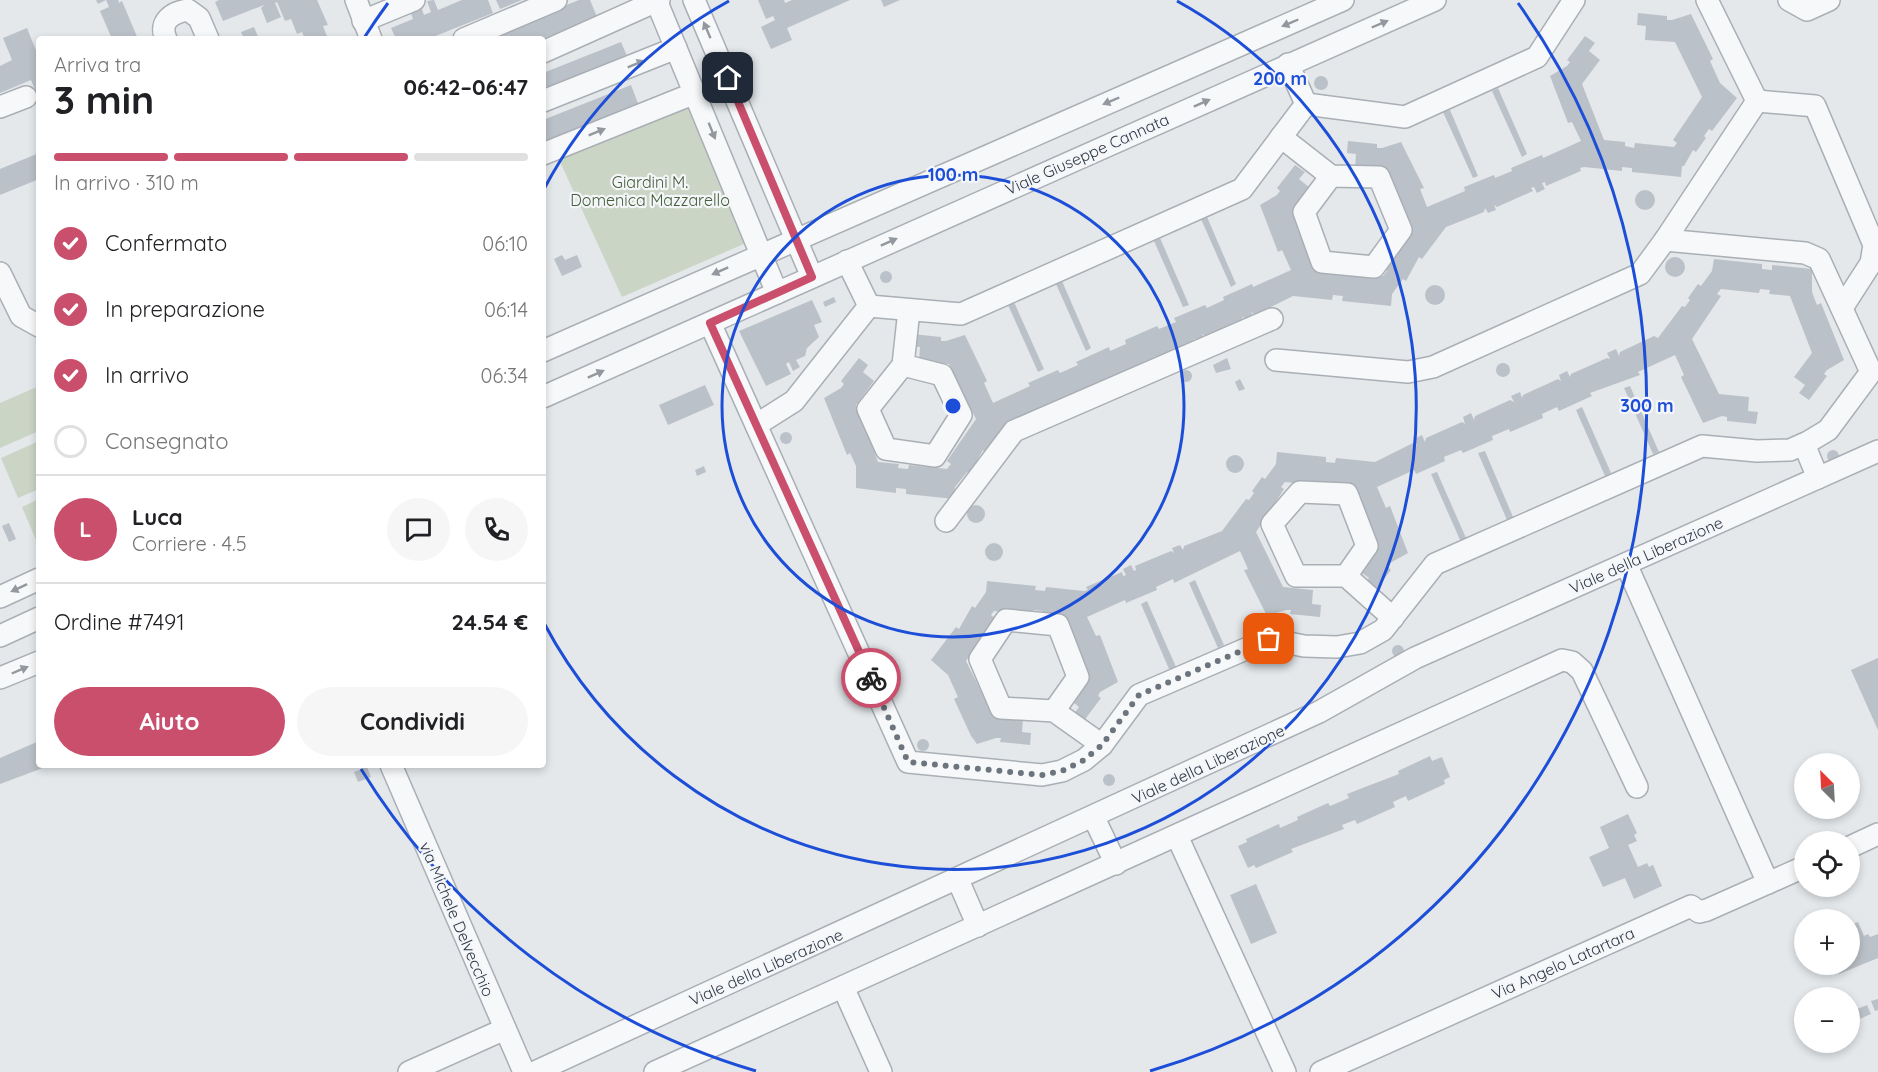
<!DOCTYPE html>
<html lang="it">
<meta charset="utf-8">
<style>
:root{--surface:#fff;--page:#f6f6f6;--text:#202124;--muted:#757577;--line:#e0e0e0;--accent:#ca4f6c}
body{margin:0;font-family:Quicksand,sans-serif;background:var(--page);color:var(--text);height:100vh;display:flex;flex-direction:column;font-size:22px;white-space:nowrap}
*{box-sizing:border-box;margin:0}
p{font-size:20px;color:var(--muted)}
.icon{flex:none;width:33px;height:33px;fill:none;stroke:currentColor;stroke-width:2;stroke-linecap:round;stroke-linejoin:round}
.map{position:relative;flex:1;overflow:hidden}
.details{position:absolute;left:36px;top:36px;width:510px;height:732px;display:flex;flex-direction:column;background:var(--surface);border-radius:6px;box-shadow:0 3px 9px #0003}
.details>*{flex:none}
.needle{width:39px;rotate:336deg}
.tools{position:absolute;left:1794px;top:753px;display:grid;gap:12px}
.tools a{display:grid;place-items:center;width:66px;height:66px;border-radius:50%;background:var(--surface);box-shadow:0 3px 9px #0003;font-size:30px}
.pin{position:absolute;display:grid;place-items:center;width:51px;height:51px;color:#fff;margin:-26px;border-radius:12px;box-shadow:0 3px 9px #0006}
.courier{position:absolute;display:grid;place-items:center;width:60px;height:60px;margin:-30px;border:4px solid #ca4f6c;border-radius:50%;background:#fff;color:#222;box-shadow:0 2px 8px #0007}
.overview em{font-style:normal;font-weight:700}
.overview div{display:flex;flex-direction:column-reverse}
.overview{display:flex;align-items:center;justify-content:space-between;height:102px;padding:0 18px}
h1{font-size:39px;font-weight:700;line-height:45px}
.bar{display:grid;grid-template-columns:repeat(4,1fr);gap:9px 6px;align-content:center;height:72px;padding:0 18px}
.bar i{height:8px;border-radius:4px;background:var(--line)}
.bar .current{background:var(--accent)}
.bar p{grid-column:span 4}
.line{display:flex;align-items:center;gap:15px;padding:0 18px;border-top:2px solid var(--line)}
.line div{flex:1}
.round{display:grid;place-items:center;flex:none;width:63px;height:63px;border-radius:32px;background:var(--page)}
ol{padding:0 18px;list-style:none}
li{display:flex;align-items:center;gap:18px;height:66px}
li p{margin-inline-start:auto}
li .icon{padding:6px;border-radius:50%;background:var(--accent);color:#fff;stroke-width:4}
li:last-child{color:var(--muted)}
li i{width:33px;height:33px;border:3px solid var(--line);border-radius:50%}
.primary-button{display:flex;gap:12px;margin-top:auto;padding:12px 18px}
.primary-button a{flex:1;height:69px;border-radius:36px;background:var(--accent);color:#fff;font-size:24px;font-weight:700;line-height:69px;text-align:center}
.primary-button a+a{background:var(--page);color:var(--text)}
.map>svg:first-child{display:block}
.green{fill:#cbd5c6}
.building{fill:#bbc1c8}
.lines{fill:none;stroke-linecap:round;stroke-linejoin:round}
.minor-casing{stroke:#a9afb5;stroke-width:24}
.minor{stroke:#f7f8fa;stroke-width:21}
.oneway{fill:#92989e}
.done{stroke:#6c757e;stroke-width:6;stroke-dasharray:0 10.8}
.route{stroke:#ca4f6c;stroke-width:8}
.ring{fill:none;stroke:#1d4ed8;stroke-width:3}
.labels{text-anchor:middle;stroke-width:4.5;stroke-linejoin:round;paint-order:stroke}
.street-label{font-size:16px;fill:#2c3743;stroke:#f4f6f9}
.park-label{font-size:16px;fill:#445f3a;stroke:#f4f6f9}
.centre{fill:#1d4ed8;stroke:#f4f6f9;stroke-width:3}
.ring-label{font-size:18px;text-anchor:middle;font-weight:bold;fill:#1d4ed8;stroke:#f4f6f9;stroke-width:4.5;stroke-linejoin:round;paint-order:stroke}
</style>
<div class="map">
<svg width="1878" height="1072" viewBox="0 0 1878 1072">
<rect width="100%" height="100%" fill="#e4e8eb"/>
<!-- green -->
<g class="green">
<polygon points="688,100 746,243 622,297 556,153"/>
<polygon points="39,386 39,431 0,448 0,403"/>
<polygon points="39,441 39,489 18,498 1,458"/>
<polygon points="39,499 39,547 22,507"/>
</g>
<!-- building -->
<g class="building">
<polygon points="96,0 118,0 119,3 122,1 138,39 112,39 100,11 109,7 106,0 98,4"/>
<polygon points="219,0 317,0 328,25 323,26 328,39 305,39 302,32 297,34 291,19 285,21 277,2 275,3 281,17 267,23 261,8 264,5 223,21 215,2"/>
<polygon points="434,0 438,10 462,0 488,0 493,13 428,39 396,39 391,28 413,19 409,8 420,4 424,15 431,12 427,1"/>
<polygon points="496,0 522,0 500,9"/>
<polygon points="579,0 590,0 597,17 542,39 482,39"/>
<polygon points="758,0 784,0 785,3 792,0 850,0 787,28 792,40 771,49 761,27 775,20 773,16 766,19"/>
<polygon points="881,0 900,0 884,7"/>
<polygon points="1638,13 1667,16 1667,20 1672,20 1691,14 1713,59 1710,61 1720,83 1737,98 1712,131 1709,129 1704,136 1706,138 1696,152 1693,150 1684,166 1682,166 1681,177 1632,172 1632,168 1622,167 1622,171 1584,167 1580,168 1581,171 1546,186 1545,182 1542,183 1545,189 1537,193 1534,187 1531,188 1533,191 1497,207 1494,205 1496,210 1488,213 1485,208 1484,212 1446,227 1422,259 1419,257 1406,281 1403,279 1392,294 1391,306 1342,301 1343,296 1333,295 1332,300 1293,296 1255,315 1251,312 1254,319 1246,323 1243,316 1242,320 1206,336 1202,334 1205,341 1197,345 1194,338 1193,342 1158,358 1154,356 1157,362 1148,366 1145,360 1145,363 1110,379 1107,377 1109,383 1101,387 1098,381 1097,384 1061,400 1058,399 1061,405 1052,409 1049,402 1048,406 1014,421 1010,420 985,452 983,450 969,474 967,472 955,487 954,499 906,494 906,489 896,488 896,493 856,488 856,466 850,453 847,455 824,398 841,388 844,384 841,381 859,358 868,365 863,372 874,381 856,405 878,462 899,464 898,468 908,469 909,465 947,469 951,464 947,461 976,419 949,364 919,361 920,347 910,346 912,334 941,337 941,341 946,341 965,335 987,381 984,383 993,403 1030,386 1028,383 1058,370 1060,373 1078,365 1076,362 1109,347 1110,351 1126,344 1125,340 1157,326 1159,329 1176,322 1174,318 1205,305 1207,308 1224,300 1223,297 1252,284 1253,287 1291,270 1282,250 1278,252 1260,205 1277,195 1280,191 1277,188 1295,165 1305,172 1299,179 1310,188 1292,212 1314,268 1335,271 1335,275 1344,276 1345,272 1383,276 1387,271 1384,269 1412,226 1404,208 1402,209 1355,168 1356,154 1347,153 1348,141 1377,144 1377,148 1382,148 1401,142 1424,188 1420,189 1427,207 1465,191 1464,187 1494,175 1495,178 1512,171 1511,168 1542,155 1543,158 1581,141 1572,122 1568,123 1550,76 1567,66 1570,62 1567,60 1585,36 1595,43 1589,51 1600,60 1582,84 1604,140 1625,142 1625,146 1634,148 1635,143 1674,147 1677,143 1673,140 1702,97 1675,42 1645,40 1646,26 1637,25"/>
<polygon points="254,27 259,39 244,39 241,32"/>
<polygon points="27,28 39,58 39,99 31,80 0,93 0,66 12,60 3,38"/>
<polygon points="621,42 630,63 543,98 543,73"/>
<circle cx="1321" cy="83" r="7"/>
<polygon points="631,85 639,106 543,145 543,120"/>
<polygon points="1498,88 1527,154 1522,157 1492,91"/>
<polygon points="1450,110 1478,176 1473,178 1443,112"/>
<polygon points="39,153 39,179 0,195 0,169"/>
<circle cx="1645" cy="200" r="10"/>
<polygon points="1207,217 1236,284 1231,287 1201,219"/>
<polygon points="1160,238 1189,305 1183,307 1154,241"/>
<polygon points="562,255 565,260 577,255 582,267 562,276 554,259"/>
<circle cx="1675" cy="267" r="10"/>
<polygon points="1714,259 1762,264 1762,269 1772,270 1772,265 1812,269 1812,292 1817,305 1821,303 1844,360 1827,370 1824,374 1827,376 1809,400 1799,393 1805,385 1794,377 1812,353 1790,296 1769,294 1770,290 1760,289 1759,293 1721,289 1717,294 1721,296 1692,339 1719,394 1749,397 1748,411 1758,412 1756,424 1727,421 1727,417 1722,416 1703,423 1681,377 1684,375 1675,355 1638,372 1640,375 1590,393 1592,396 1559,411 1557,407 1542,414 1543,418 1510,432 1509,429 1492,436 1493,440 1463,453 1461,450 1444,457 1445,461 1416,474 1414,470 1377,487 1386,508 1390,506 1408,553 1390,563 1388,567 1391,570 1373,593 1363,586 1369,578 1358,570 1376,546 1333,483 1324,482 1323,486 1285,482 1281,487 1284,489 1256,532 1283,587 1313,590 1312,604 1321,605 1320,617 1290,614 1291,610 1286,610 1267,616 1244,570 1248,569 1240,551 1174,583 1173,579 1156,587 1157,590 1126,603 1125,600 1087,617 1096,636 1100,635 1118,682 1100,692 1098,696 1101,698 1083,722 1073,715 1079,707 1068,698 1086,674 1043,616 1043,611 1033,610 1033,615 994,611 991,615 995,618 966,661 993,715 1023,718 1022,732 1031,733 1030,745 1000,742 1001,738 996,738 977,744 971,736 954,699 958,697 948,675 931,660 956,627 959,629 972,606 975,608 986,592 987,581 1036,586 1035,590 1045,591 1046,587 1084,591 1088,590 1086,587 1122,572 1123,576 1126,575 1123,569 1131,565 1134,571 1136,570 1135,566 1171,551 1174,553 1172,548 1180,545 1183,550 1184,546 1222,531 1246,499 1249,500 1254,493 1252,491 1262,477 1265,479 1276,464 1277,452 1326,457 1326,462 1335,463 1336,458 1375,462 1413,443 1417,446 1414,439 1422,435 1425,442 1426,438 1462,422 1465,424 1463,417 1471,413 1474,420 1475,416 1510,400 1514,402 1511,396 1520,392 1522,398 1523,395 1558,379 1561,381 1559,375 1567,371 1570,377 1571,374 1607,358 1610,359 1607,353 1616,349 1619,356 1620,352 1654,336 1658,338 1682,306 1685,307 1690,300 1688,298 1698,284 1701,286 1712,271"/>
<circle cx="886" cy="277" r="6"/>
<polygon points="1062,281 1091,348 1086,351 1056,284"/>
<circle cx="1435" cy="295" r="10"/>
<polygon points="834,297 836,302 825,307 823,302"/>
<polygon points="812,300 822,322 814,325 819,337 807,348 805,356 796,360 800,367 793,371 789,362 786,364 791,374 766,386 739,331"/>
<polygon points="1014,302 1044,369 1038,372 1008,305"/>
<polygon points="1227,358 1231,369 1216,373 1213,365"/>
<circle cx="1503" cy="370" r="7"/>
<circle cx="1186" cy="376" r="6"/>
<polygon points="1240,379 1245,389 1239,391 1235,382"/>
<polygon points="705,385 714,405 668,425 659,405"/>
<polygon points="1630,386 1659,452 1653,454 1624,388"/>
<polygon points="1582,407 1611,473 1605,476 1576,410"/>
<circle cx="786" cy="438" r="6"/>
<circle cx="1833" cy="456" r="6"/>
<polygon points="1485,451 1513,517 1507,520 1478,453"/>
<circle cx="1235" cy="464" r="9"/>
<polygon points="704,466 706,472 697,476 695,470"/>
<polygon points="1437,472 1466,538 1460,540 1431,474"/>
<circle cx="976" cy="514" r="9"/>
<polygon points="9,523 16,539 9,542 2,526"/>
<circle cx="994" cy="552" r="9"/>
<polygon points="1195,580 1224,645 1218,648 1189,583"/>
<polygon points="1147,601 1176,667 1169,669 1141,604"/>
<circle cx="1398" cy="651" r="6"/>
<polygon points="1878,658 1878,730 1851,670"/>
<circle cx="923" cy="745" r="6"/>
<polygon points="39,741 39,765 51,765 0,784 0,758"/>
<polygon points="1430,756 1432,761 1442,757 1450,777 1444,780 1445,784 1408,801 1406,796 1393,802 1395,807 1357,824 1355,820 1342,825 1344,829 1291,849 1293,852 1256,868 1254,865 1248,868 1238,846 1247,842 1246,839 1279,824 1280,828 1298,820 1297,817 1328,803 1330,806 1349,798 1347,794 1399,774 1398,771"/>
<polygon points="367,767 371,777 358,782 354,772"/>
<circle cx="1109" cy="780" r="6"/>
<polygon points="1628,814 1637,833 1634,835 1637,841 1628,845 1638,867 1647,863 1649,867 1653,865 1662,886 1634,899 1625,878 1603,887 1589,857 1609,848 1600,827"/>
<polygon points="1256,884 1277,933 1251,944 1230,895"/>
<polygon points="1858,922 1864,936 1868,934 1870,937 1878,934 1878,958 1839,974 1835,964 1850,964 1850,925"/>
<polygon points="1878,999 1878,1010 1875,1011 1871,1001"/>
<polygon points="1867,1005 1871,1014 1855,1021 1850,1012"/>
</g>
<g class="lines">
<!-- minor casing -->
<g class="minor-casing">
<g id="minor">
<polyline points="356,0 371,39"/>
<polyline points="656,0 777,293"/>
<polyline points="694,0 812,277"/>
<polyline points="1789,0 1807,10 1829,0"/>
<polyline points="363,21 414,0"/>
<path d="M166,39C158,21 173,12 188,10L199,18L208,39"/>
<polyline points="464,39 556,0"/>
<polyline points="543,52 659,0"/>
<polyline points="1288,64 1306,104"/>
<polyline points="543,101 676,48"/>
<polyline points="1757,101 1815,106 1874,245 1871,263 1842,308"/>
<polyline points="1306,104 1405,117 1537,57 1574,0"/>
<polyline points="0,107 26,97"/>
<polyline points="1281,137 1331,176 1304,212 1322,262 1374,267 1401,230 1379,177 1331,176"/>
<polyline points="543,154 695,93"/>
<polyline points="847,261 869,306"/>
<polyline points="0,273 21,316 39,326"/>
<polyline points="710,323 908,762 1042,775 1062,771 1084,760 1102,745 1139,695 1269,639 1304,646 1337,647 1360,643 1383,630 1435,564 1702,446 1757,451 1790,450 1808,442 1828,430 1871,372 1819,259 1805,253 1665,240"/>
<polyline points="543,351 1343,0"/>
<polyline points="1276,360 1408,372 1433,367 1640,274 1665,240 1757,101 1707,0"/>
<polyline points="903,365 942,375 961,415 935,456 886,449 868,409 903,365 909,310"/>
<polyline points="543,397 1435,0"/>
<polyline points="756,425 794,401 869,306 961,314 1242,189 1306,104"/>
<polyline points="1804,444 1818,478"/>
<polyline points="946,521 1014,431 1272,319"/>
<polyline points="1626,564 1768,883"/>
<polyline points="1346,576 1296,576 1272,524 1300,492 1347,494 1367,546 1346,576 1393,618"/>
<polyline points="0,597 39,579"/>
<polyline points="0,636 39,618"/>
<polyline points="0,678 39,662"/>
<polyline points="1054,711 1001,708 980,659 1006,620 1058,625 1078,677 1054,711 1102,745"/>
<polyline points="391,765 524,1072"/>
<polyline points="1094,818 1116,864"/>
<polyline points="1177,836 1285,1072"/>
<polyline points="1850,847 1878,834"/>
<polyline points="958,880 978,926"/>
<polyline points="843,987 881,1072"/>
<polyline points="409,1072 505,1029"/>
<polyline points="535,1072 1319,712 1415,658 1878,451"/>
<polyline points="655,1072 1562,660 1572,662 1582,671 1637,787"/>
<polyline points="1321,1072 1691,906 1699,912 1707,910 1804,867"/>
</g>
</g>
<!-- minor -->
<use href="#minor" class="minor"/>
</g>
<!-- one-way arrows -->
<defs><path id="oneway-solid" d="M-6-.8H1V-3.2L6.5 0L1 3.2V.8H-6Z" transform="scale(1.5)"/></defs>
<g class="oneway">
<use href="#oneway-solid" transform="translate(1290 23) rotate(157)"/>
<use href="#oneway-solid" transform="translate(1380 24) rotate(-23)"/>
<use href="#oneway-solid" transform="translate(707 30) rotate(-113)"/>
<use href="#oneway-solid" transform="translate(636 64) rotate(-22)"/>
<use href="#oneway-solid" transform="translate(1111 101) rotate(157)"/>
<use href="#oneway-solid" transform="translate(1202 103) rotate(-24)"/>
<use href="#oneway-solid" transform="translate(712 131) rotate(68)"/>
<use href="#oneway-solid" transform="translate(597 132) rotate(-22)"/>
<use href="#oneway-solid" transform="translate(889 242) rotate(-24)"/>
<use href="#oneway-solid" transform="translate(720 271) rotate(156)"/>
<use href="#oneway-solid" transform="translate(596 374) rotate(-24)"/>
<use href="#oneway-solid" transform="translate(19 588) rotate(155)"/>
<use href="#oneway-solid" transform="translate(20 670) rotate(-23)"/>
</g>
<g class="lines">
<!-- done -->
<polyline class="done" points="871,678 908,762 1042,775 1062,771 1084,760 1102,745 1139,695 1269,639"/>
<!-- route -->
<polyline class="route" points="728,78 812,277 710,323 871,678"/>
</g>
<!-- distance rings -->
<g class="ring">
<circle cx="953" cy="406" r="231"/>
<path d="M544 189A463 463 0 0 1 729 1M1177 1A463 463 0 1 1 544 623"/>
<path d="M756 1071A694 694 0 0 1 361 769M364 38A694 694 0 0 1 388 3M1518 3A694 694 0 0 1 1150 1071"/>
</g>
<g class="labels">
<!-- street labels -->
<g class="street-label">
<text transform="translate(1087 154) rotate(-24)" y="6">Viale Giuseppe Cannata</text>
<text transform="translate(1646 555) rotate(-24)" y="6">Viale della Liberazione</text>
<text transform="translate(1208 764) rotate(-25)" y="6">Viale della Liberazione</text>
<text transform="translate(457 919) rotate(67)" y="6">via Michele Delvecchio</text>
<text transform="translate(1563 963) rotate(-24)" y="6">Via Angelo Latartara</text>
<text transform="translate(766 967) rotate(-24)" y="6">Viale della Liberazione</text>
</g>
<!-- park labels -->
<g class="park-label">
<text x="650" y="188">Giardini M.<tspan x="650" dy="18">Domenica Mazzarello</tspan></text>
</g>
</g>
<circle cx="953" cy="406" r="9" class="centre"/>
<g class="ring-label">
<text x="1280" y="85">200 m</text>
<text x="953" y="181">100 m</text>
<text x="1647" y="412">300 m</text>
</g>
</svg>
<div class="tools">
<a><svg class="needle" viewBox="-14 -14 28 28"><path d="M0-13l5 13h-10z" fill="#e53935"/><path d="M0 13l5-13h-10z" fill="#757577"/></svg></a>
<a><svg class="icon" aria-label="locate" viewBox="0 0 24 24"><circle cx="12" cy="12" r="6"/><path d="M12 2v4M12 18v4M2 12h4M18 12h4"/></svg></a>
<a>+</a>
<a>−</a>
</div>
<div class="pin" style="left:1269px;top:639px;background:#ea580c"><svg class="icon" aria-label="bag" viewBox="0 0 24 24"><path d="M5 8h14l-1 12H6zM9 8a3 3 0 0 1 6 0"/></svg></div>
<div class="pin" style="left:728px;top:78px;background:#1f2937"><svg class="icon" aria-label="home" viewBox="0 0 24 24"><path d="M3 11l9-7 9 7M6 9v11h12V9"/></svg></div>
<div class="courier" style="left:871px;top:678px"><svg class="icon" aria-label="bike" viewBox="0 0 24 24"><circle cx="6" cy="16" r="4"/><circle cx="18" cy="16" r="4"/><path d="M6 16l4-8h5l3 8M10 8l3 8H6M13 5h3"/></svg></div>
<section class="details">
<div class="overview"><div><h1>3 min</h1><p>Arriva tra</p></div><em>06:42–06:47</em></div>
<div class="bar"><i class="current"></i><i class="current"></i><i class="current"></i><i></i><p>In arrivo · 310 m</p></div>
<ol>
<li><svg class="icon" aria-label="check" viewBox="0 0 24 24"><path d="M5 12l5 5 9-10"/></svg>Confermato<p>06:10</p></li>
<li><svg class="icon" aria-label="check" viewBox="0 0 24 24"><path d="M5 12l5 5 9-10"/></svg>In preparazione<p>06:14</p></li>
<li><svg class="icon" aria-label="check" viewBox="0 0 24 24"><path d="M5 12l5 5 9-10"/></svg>In arrivo<p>06:34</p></li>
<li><i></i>Consegnato</li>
</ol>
<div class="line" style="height:108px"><b class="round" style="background:var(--accent);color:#fff">L</b><div><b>Luca</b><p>Corriere · 4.5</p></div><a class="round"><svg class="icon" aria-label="chat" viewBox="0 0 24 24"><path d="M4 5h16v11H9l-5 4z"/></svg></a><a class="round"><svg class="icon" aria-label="phone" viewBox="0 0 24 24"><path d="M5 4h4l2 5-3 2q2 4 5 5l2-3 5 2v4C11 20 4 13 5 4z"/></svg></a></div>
<div class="line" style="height:78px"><div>Ordine #7491</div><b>24.54 €</b></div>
<div class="primary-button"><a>Aiuto</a><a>Condividi</a></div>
</section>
</div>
